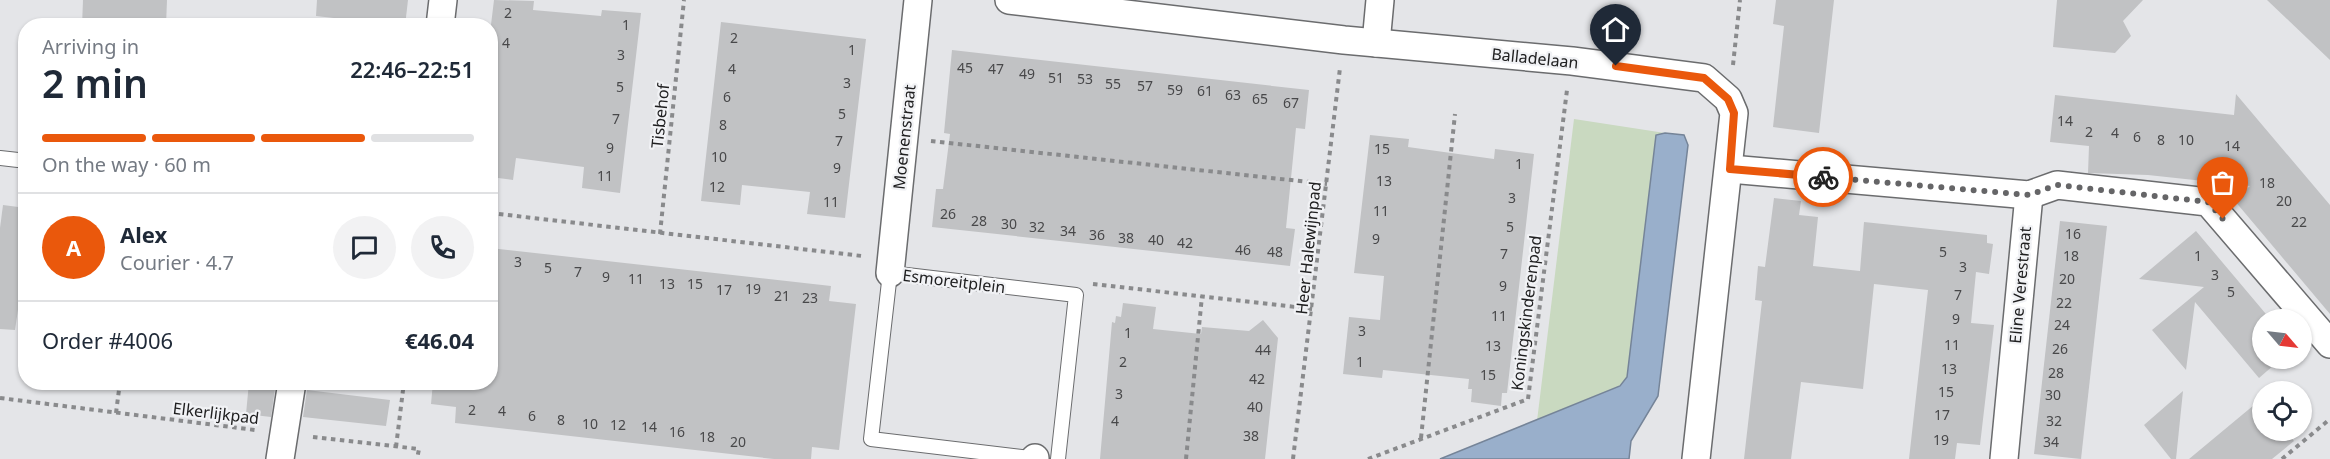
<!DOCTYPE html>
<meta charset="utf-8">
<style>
:root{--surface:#fff;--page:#f2f2f3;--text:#1f2937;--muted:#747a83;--line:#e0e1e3;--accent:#ea580c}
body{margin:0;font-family:"Noto Sans",sans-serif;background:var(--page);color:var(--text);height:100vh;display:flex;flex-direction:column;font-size:22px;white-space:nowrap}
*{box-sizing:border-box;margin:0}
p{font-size:20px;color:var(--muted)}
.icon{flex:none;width:33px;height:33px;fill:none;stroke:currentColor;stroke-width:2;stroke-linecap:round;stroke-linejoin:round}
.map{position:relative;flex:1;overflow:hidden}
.side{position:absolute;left:18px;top:18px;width:480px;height:372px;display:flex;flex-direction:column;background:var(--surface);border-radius:24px;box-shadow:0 2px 4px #0004}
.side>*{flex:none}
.needle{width:39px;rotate:118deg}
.controls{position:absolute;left:2252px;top:309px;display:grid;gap:12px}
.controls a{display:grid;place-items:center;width:60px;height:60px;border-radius:50%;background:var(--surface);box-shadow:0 2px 4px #0004;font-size:30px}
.pin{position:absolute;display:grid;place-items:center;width:51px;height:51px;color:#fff;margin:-62px -26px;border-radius:50% 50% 50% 0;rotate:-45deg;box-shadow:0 0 6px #0007}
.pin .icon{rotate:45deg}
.courier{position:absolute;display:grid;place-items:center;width:60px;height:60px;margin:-30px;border:4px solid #ea580c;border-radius:50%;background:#fff;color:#222;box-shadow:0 2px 8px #0007}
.summary em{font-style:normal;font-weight:600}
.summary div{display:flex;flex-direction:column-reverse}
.summary{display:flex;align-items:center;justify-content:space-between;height:102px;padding:0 24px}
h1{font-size:39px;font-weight:600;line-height:45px}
.bar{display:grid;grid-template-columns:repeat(4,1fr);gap:9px 6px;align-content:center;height:72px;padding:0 24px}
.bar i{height:8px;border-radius:4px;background:var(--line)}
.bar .current{background:var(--accent)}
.bar p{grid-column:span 4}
.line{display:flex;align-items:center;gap:15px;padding:0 24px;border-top:2px solid var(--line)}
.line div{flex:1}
.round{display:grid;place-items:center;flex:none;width:63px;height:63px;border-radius:32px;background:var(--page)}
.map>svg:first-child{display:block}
.green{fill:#c9d9c0}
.water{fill:#99afcb;stroke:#758498;stroke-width:1.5}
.building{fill:#c1c2c4}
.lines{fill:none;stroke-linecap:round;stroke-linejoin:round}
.lane-casing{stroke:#6b6c6e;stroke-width:16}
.street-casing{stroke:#6b6c6e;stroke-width:30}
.path{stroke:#898a8c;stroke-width:4;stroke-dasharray:4.5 4.5;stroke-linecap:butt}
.lane{stroke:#fff;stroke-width:14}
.street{stroke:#fff;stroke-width:27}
.done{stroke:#656567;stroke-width:6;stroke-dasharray:0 10.8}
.route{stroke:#ea580c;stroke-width:8}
.labels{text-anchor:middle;stroke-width:4.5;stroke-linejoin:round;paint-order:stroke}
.number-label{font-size:14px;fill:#48484a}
.street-label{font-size:16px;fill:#202021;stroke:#f1f2f5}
</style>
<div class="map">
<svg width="2330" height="459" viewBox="0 0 2330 459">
<rect width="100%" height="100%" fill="#e4e5e8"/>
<!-- green -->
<path class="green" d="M1574,119L1665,133L1656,135L1627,377C1612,400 1563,411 1537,421Z"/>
<!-- water -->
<polygon class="water" points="1665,133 1684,135 1688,145 1658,396 1631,441 1629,459 1440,459 1620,386 1627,377 1656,135"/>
<!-- building -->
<g class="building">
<polygon points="83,0 167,0 166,26 82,26"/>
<polygon points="317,0 408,0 405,26 316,16"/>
<polygon points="494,0 534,1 533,10 601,16 602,10 641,13 620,193 582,188 584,167 516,158 513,180 490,177 490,33"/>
<polygon points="1776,0 1834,0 1819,133 1773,127 1784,26 1773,24"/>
<polygon points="2057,0 2143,0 2123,21 2131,36 2115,53 2053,47"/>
<polygon points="2267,0 2330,0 2330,60"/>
<polygon points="721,22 866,39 845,218 807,214 810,192 742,185 740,205 701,201"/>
<polygon points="952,50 1309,90 1305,129 1296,128 1286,228 1295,229 1290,266 932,227 936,189 943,189 950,134 944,133"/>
<polygon points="2236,94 2330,205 2330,314 2234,200 2250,186 2148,175 2088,173 2089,146 2050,142 2055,95 2234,115"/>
<polygon points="1370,135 1409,139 1408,147 1494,159 1495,149 1534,154 1507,393 1502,393 1501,406 1471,402 1472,389 1468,389 1469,379 1383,370 1382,378 1343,374 1349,317 1380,320 1384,276 1354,273"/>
<polygon points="1774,198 1801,201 1799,215 1818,217 1813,266 1860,271 1864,222 1987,235 1987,243 1993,244 1989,274 1976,272 1971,323 1994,325 1980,445 1957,443 1955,459 1909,459 1928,290 1874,284 1863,389 1801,382 1791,459 1744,459 1762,301 1755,300 1758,266 1765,267"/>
<polygon points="3,205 26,208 26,255 15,330 0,329 0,228"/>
<polygon points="2060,221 2107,226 2081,459 2034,454"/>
<polygon points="2196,231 2271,320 2262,320 2262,358 2282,358 2259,378 2195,302 2186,370 2152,330 2204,287 2139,279"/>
<polygon points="490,248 831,286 829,301 856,304 839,450 812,447 811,459 774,459 455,423 456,407 431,404 433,382 490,382 496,333 490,333"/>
<polygon points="1123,303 1156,307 1153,329 1201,334 1202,327 1249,331 1263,320 1278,338 1265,459 1100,459 1112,322 1115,323 1116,316 1121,317"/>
<polygon points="249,382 276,382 271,417 246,414"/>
<polygon points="307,390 390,400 386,426 303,417"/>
<polygon points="2183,391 2176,459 2171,459 2144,425"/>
<polygon points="2260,400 2262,430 2285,430 2294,441 2272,459 2189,459"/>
</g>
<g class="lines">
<!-- lane casing -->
<g class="lane-casing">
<g id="lane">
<polyline points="0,158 18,160"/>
<polyline points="1038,459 871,439 890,273 1076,295 1058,459"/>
</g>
</g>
<!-- street casing -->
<g class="street-casing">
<g id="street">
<polyline points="1009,0 1344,40 1572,61 1704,78 1728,99 1734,113 1696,459"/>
<polyline points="440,26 443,0"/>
<polyline points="1376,43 1380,0"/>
<polyline points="1730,169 2029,195 2057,185 2208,202 2330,344"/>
<polyline points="890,273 918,0"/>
<polyline points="280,459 292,382"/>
<polyline points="1034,459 1035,458"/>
<polyline points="2004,459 2029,195"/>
</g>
</g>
<!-- path -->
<g class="path">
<polyline points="1733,65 1740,0"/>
<polyline points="931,141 1327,184"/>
<polyline points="490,213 862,256"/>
<polyline points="660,234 684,0"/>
<polyline points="1093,284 1313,309"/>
<polyline points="0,398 255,430"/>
<polyline points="116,413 120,382"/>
<polyline points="313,437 419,449 417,459"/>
<polyline points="1421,438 1455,114"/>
<polyline points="396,447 404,382"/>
<polyline points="1186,459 1202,296"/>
<polyline points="1293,459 1340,68"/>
<polyline points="1368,459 1528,399 1567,90"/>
<polyline points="2282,459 2330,419"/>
</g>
<!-- lane -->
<use href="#lane" class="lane"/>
<!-- street -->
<use href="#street" class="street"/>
</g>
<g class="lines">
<!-- done -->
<polyline class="done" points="1823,177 2029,195 2057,185 2208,202 2223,219"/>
<!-- route -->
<polyline class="route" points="1616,66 1704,78 1728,99 1734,113 1730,169 1823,177"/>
</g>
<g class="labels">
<!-- number labels -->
<g class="number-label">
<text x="508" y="18">2</text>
<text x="626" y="30">1</text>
<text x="734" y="43">2</text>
<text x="506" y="48">4</text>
<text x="852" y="55">1</text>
<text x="621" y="60">3</text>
<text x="965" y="73">45</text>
<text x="732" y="74">4</text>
<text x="996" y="74">47</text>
<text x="1027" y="79">49</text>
<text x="1056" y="83">51</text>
<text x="1085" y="84">53</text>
<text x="847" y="88">3</text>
<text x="1113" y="89">55</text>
<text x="1145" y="91">57</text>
<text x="620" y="92">5</text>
<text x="1175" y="95">59</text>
<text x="1205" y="96">61</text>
<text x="1233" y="100">63</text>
<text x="727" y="102">6</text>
<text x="1260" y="104">65</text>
<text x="1291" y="108">67</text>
<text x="842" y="119">5</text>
<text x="616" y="124">7</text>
<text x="2065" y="126">14</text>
<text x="723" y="130">8</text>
<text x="2089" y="137">2</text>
<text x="2115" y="138">4</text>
<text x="2137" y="142">6</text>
<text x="2161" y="145">8</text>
<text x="2186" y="145">10</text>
<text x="839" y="146">7</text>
<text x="2232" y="151">14</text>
<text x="610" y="153">9</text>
<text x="1382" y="154">15</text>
<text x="719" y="162">10</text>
<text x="1519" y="169">1</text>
<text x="837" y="173">9</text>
<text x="605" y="181">11</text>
<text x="1384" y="186">13</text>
<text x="2267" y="188">18</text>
<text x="717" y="192">12</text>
<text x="1512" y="203">3</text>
<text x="2284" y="206">20</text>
<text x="831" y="207">11</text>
<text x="1381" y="216">11</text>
<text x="948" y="219">26</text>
<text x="979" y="226">28</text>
<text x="2299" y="227">22</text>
<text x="1009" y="229">30</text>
<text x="1037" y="232">32</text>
<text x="1510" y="232">5</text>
<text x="1068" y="236">34</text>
<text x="2073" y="239">16</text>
<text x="1097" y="240">36</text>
<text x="1126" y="243">38</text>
<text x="1376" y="244">9</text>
<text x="1156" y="245">40</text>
<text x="1185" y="248">42</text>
<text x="1243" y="255">46</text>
<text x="1275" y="257">48</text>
<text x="1943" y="257">5</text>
<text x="1504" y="259">7</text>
<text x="2071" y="261">18</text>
<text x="2198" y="261">1</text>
<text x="518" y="267">3</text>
<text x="1963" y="272">3</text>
<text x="548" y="273">5</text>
<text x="578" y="277">7</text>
<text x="2215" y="280">3</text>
<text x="606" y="282">9</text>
<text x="636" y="284">11</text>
<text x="2067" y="284">20</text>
<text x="667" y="289">13</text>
<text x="695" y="289">15</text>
<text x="1503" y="291">9</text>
<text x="753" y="294">19</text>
<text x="724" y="295">17</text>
<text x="2231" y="297">5</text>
<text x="1958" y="300">7</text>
<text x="782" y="301">21</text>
<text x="810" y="303">23</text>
<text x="2064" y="308">22</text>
<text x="1499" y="321">11</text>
<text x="1956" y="324">9</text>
<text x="2062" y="330">24</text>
<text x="1362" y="336">3</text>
<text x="1128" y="338">1</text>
<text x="1952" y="350">11</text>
<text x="1493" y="351">13</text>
<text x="2060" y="354">26</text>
<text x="1263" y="355">44</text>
<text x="1123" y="367">2</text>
<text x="1360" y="367">1</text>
<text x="1949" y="374">13</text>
<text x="2056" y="378">28</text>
<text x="1488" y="380">15</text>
<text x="1257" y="384">42</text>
<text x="1946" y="397">15</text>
<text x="1119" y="399">3</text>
<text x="2053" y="400">30</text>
<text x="1255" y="412">40</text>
<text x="472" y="415">2</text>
<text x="502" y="416">4</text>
<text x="1942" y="420">17</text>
<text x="532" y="421">6</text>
<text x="561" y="425">8</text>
<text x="1115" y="426">4</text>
<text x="2054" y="426">32</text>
<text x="590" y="429">10</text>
<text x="618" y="430">12</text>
<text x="649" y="432">14</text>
<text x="677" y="437">16</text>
<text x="1251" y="441">38</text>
<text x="707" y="442">18</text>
<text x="1941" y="445">19</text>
<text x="738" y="447">20</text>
<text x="2051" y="447">34</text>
</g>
<!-- street labels -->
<g class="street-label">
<text transform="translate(1535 58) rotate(6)" y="6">Balladelaan</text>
<text transform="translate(660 116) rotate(-84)" y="6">Tisbehof</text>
<text transform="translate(904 137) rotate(-84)" y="6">Moenenstraat</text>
<text transform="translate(1308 248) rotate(-84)" y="6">Heer Halewijnpad</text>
<text transform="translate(954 281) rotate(7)" y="6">Esmoreitplein</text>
<text transform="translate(2020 285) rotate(-85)" y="6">Eline Verestraat</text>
<text transform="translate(1526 313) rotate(-83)" y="6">Koningskinderenpad</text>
<text transform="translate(216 413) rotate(7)" y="6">Elkerlijkpad</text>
</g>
</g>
</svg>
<div class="controls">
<a><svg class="needle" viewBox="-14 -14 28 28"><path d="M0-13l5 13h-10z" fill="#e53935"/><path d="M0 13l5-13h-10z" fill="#747a83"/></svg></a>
<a><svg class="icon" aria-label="locate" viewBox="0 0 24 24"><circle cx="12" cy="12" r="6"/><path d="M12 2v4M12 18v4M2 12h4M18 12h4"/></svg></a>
</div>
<div class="pin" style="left:2223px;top:219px;background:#ea580c"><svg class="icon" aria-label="bag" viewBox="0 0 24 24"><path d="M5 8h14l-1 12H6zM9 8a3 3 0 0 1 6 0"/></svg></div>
<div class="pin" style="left:1616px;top:66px;background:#1f2937"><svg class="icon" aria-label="home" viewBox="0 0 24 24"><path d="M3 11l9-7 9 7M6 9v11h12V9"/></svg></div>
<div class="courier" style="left:1823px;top:177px"><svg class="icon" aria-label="bike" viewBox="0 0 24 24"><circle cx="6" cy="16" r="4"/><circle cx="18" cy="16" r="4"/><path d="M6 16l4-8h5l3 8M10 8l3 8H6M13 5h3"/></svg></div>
<section class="side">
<div class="summary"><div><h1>2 min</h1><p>Arriving in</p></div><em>22:46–22:51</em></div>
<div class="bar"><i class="current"></i><i class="current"></i><i class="current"></i><i></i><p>On the way · 60 m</p></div>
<div class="line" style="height:108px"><b class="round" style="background:var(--accent);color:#fff">A</b><div><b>Alex</b><p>Courier · 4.7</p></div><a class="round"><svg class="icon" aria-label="chat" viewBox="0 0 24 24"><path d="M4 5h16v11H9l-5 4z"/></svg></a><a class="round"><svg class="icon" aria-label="phone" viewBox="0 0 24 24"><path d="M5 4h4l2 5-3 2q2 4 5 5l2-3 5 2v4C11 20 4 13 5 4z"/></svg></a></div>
<div class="line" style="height:78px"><div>Order #4006</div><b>€46.04</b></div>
</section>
</div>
